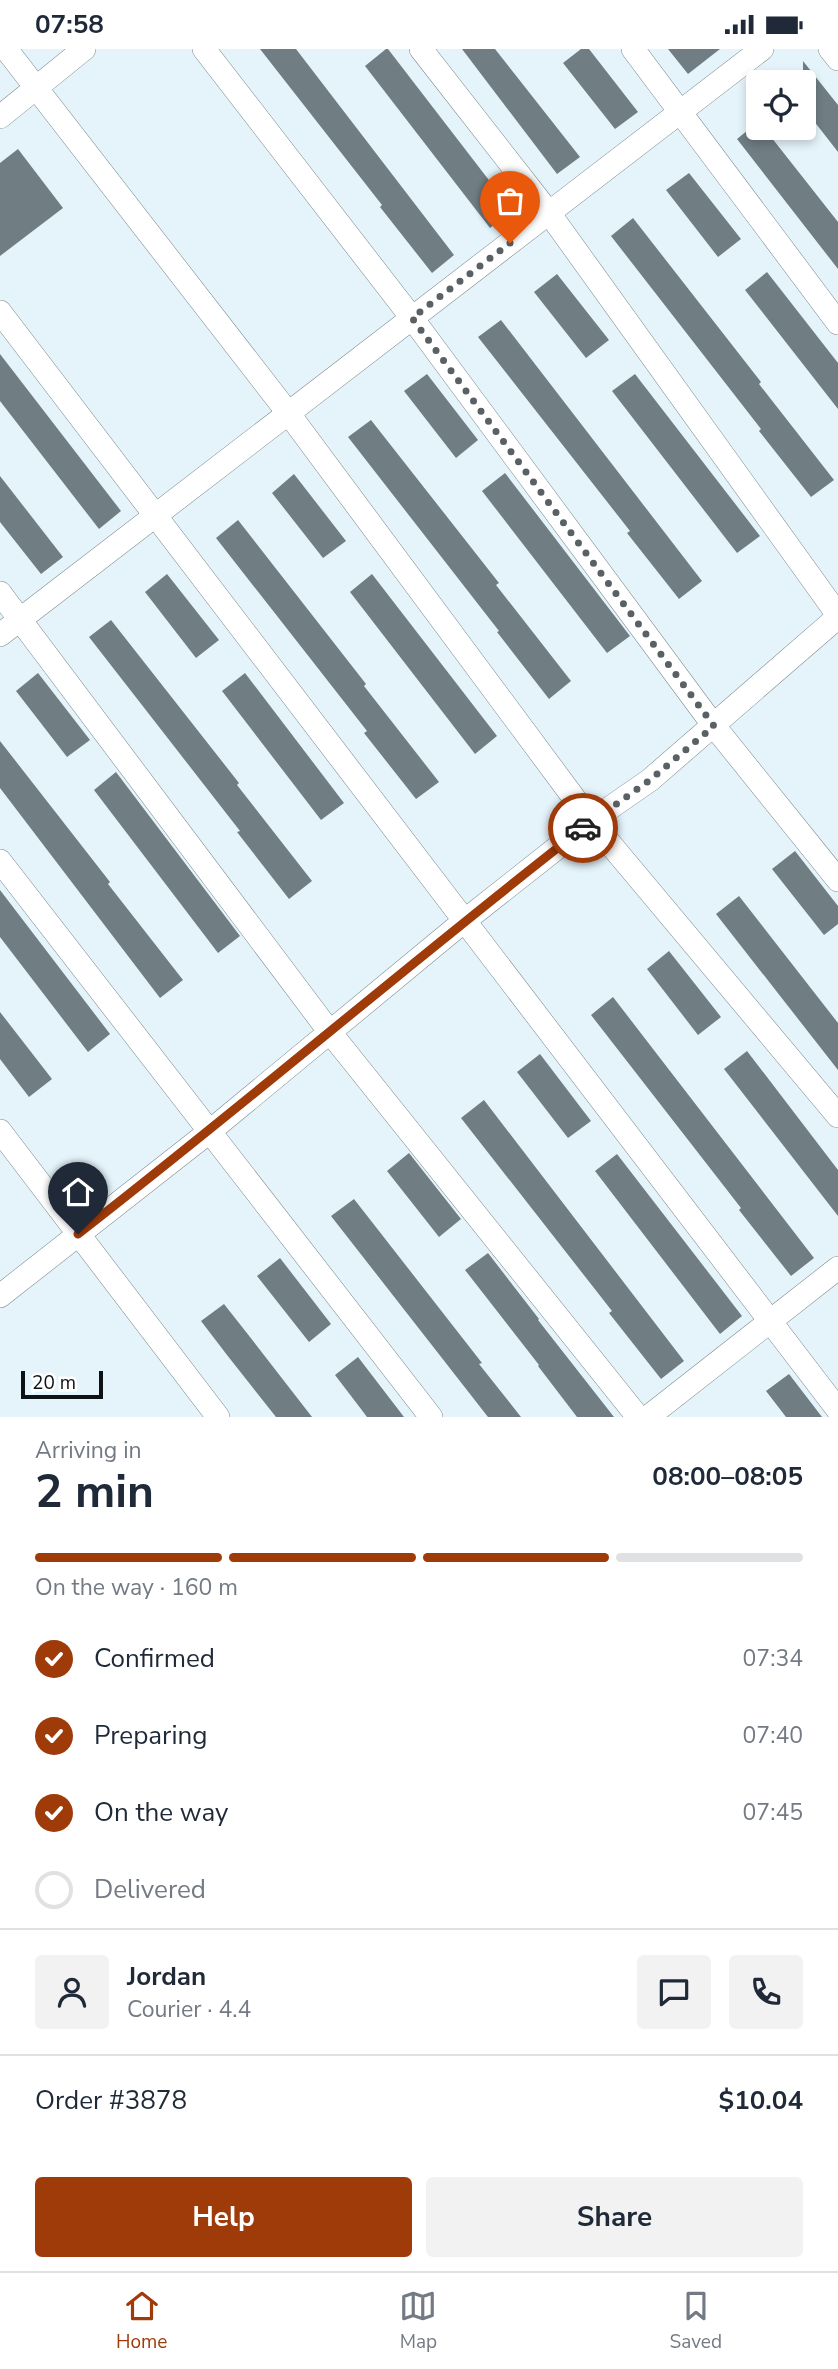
<!DOCTYPE html>
<meta charset="utf-8">
<style>
:root{--surface:#fff;--page:#f2f2f3;--text:#1f2937;--muted:#747a83;--line:#e0e1e3;--accent:#9f3a09}
body{margin:0;font-family:"Nunito Sans",sans-serif;background:var(--page);color:var(--text);height:100vh;display:flex;flex-direction:column;font-size:26px;white-space:nowrap}
*{box-sizing:border-box;margin:0}
p{font-size:23px;color:var(--muted)}
.icon{flex:none;width:38px;height:38px;fill:none;stroke:currentColor;stroke-width:2;stroke-linecap:round;stroke-linejoin:round}
.map{position:relative;height:1368px;overflow:hidden}
.sheet{display:flex;flex-direction:column;background:var(--surface);flex:1}
.sheet>*{flex:none}
.tools{position:absolute;left:746px;top:21px;display:grid;gap:14px}
.tools a{display:grid;place-items:center;width:70px;height:70px;border-radius:7px;background:var(--surface);box-shadow:0 4px 10px #0003;font-size:35px}
.scale{position:absolute;left:21px;bottom:18px;width:82px;box-sizing:border-box;padding-left:7px;border:4px solid #0d1214;border-top:0;font-size:19px;line-height:24px;white-space:nowrap;color:#0d1214;-webkit-text-stroke:5px #fff;paint-order:stroke}
.pin{position:absolute;display:grid;place-items:center;width:60px;height:60px;color:#fff;margin:-72px -30px;border-radius:50% 50% 50% 0;rotate:-45deg;box-shadow:0 0 7px #0007}
.pin .icon{rotate:45deg}
.courier{position:absolute;display:grid;place-items:center;width:70px;height:70px;margin:-35px;border:5px solid #9f3a09;border-radius:50%;background:#fff;color:#222;box-shadow:0 2px 9px #0007}
.overview em{font-style:normal;font-weight:700}
.overview div{display:flex;flex-direction:column-reverse}
.overview{display:flex;align-items:center;justify-content:space-between;height:119px;padding:0 35px}
h1{font-size:46px;font-weight:700;line-height:52px}
.bar{display:grid;grid-template-columns:repeat(4,1fr);gap:10px 7px;align-content:center;height:84px;padding:0 35px}
.bar i{height:9px;border-radius:5px;background:var(--line)}
.bar .active{background:var(--accent)}
.bar p{grid-column:span 4}
.line{display:flex;align-items:center;gap:18px;padding:0 35px;border-top:2px solid var(--line)}
.line div{flex:1}
.round{display:grid;place-items:center;flex:none;width:74px;height:74px;border-radius:7px;background:var(--page)}
ol{padding:0 35px;list-style:none}
li{display:flex;align-items:center;gap:21px;height:77px}
li p{margin-inline-start:auto}
li .icon{padding:7px;border-radius:50%;background:var(--accent);color:#fff;stroke-width:4}
li:last-child{color:var(--muted)}
li i{width:38px;height:38px;border:4px solid var(--line);border-radius:50%}
.action{display:flex;gap:14px;margin-top:auto;padding:14px 35px}
.action a{flex:1;height:80px;border-radius:7px;background:var(--accent);color:#fff;font-size:28px;font-weight:700;line-height:80px;text-align:center}
.action a+a{background:var(--page);color:var(--text)}
.status{display:flex;justify-content:space-between;align-items:center;height:49px;padding:0 35px;background:var(--surface);direction:ltr}
.status svg{height:19px;fill:currentColor}
.tabs{display:flex;justify-content:space-around;align-items:center;height:98px;border-top:2px solid var(--line);background:var(--surface);font-size:19px;color:var(--muted)}
.tabs a{display:grid;justify-items:center;gap:4px}
.tabs .active{color:var(--accent)}
.map>svg:first-child{display:block}
.building{fill:#707e84}
.lines{fill:none;stroke-linecap:round;stroke-linejoin:round}
.minor-casing{stroke:#7b898e;stroke-width:24}
.minor{stroke:#fff;stroke-width:23}
.done{stroke:#596165;stroke-width:7;stroke-dasharray:0 12.6}
.route{stroke:#9f3a09;stroke-width:9}
</style>
<div class="status"><b>07:58</b><svg viewBox="0 0 49 12"><path d="M0 12V9h3v3zM5 12V6h3v6zM10 12V3h3v9zM15 12V0h3v12zM26 1h20v11H26zM47 4h2v5h-2z"/></svg></div>
<div class="map">
<svg width="838" height="1368" viewBox="0 0 838 1368">
<rect width="100%" height="100%" fill="#e5f4fb"/>
<!-- building -->
<g class="building">
<polygon points="260,0 296,0 454,206 432,224 380,158 382,156"/>
<polygon points="386,0 388,0 512,161 490,179 365,17"/>
<polygon points="462,0 495,0 580,108 557,125"/>
<polygon points="581,0 589,0 638,63 615,80 563,14"/>
<polygon points="668,0 720,0 688,25"/>
<polygon points="803,12 838,56 838,103 803,58"/>
<polygon points="758,73 758,79 764,79 838,173 838,220 737,90"/>
<polygon points="18,100 63,159 0,207 0,114"/>
<polygon points="689,124 741,190 718,208 666,141"/>
<polygon points="633,169 761,333 759,335 834,431 811,448 759,382 761,380 611,187"/>
<polygon points="767,223 838,314 838,360 745,241"/>
<polygon points="557,225 609,291 586,309 534,243"/>
<polygon points="501,271 702,532 679,550 627,484 630,482 478,288"/>
<polygon points="0,305 121,462 99,480 0,352"/>
<polygon points="427,325 478,391 456,409 404,342"/>
<polygon points="635,325 760,487 737,504 612,342"/>
<polygon points="371,371 499,534 496,536 571,632 549,650 497,583 499,582 348,388"/>
<polygon points="505,424 630,587 607,604 482,442"/>
<polygon points="294,425 346,492 323,509 272,444"/>
<polygon points="0,427 63,508 41,525 0,473"/>
<polygon points="238,471 366,635 364,637 439,733 416,750 364,684 367,682 216,489"/>
<polygon points="167,525 219,591 196,609 145,543"/>
<polygon points="372,525 497,687 475,705 350,543"/>
<polygon points="111,571 239,734 237,736 312,832 289,850 237,783 240,782 89,588"/>
<polygon points="38,624 90,691 67,708 16,642"/>
<polygon points="245,624 344,754 321,771 222,642"/>
<polygon points="0,692 110,833 108,835 183,931 160,949 0,739"/>
<polygon points="116,723 240,887 218,904 94,741"/>
<polygon points="795,802 838,857 838,875 824,886 772,820"/>
<polygon points="0,841 110,985 88,1003 0,888"/>
<polygon points="739,847 838,974 838,1021 716,865"/>
<polygon points="669,902 721,968 698,986 647,920"/>
<polygon points="613,948 814,1209 791,1227 739,1161 741,1159 591,966"/>
<polygon points="0,963 52,1030 29,1048 0,1010"/>
<polygon points="747,1002 838,1121 838,1167 724,1020"/>
<polygon points="540,1005 591,1072 568,1089 517,1023"/>
<polygon points="484,1051 684,1312 661,1330 609,1264 612,1262 461,1069"/>
<polygon points="409,1104 461,1170 439,1188 387,1122"/>
<polygon points="617,1105 742,1267 720,1285 595,1122"/>
<polygon points="354,1150 482,1314 479,1315 521,1368 488,1368 331,1167"/>
<polygon points="488,1204 539,1270 538,1271 614,1368 577,1368 538,1317 539,1316 465,1221"/>
<polygon points="280,1209 331,1275 309,1293 257,1227"/>
<polygon points="224,1255 250,1288 312,1368 276,1368 227,1306 201,1272"/>
<polygon points="358,1308 404,1368 367,1368 361,1360 335,1326"/>
<polygon points="789,1325 822,1368 786,1368 766,1342"/>
</g>
<g class="lines">
<!-- minor casing -->
<g class="minor-casing">
<g id="minor">
<polyline points="6,0 289,365 591,772 838,1067"/>
<polyline points="204,0 412,269 714,677 838,831"/>
<polyline points="421,0 549,164 838,566"/>
<polyline points="633,0 838,274"/>
<polyline points="830,0 838,10"/>
<polyline points="0,68 84,0"/>
<polyline points="0,263 838,1361"/>
<polyline points="0,544 329,982 638,1368"/>
<polyline points="0,586 762,0"/>
<polyline points="0,812 431,1368"/>
<polyline points="0,1082 218,1368"/>
<polyline points="0,1247 209,1083 463,873 591,772 650,731 838,568"/>
<polyline points="648,1368 838,1219"/>
</g>
</g>
<!-- minor -->
<use href="#minor" class="minor"/>
</g>
<g class="lines">
<!-- done -->
<polyline class="done" points="510,194 412,269 714,677 650,731 583,779"/>
<!-- route -->
<path class="route" d="M78,1185C248,1053 412,912 583,779"/>
</g>
</svg>
<div class="tools">
<a><svg class="icon" aria-label="locate" viewBox="0 0 24 24"><circle cx="12" cy="12" r="6"/><path d="M12 2v4M12 18v4M2 12h4M18 12h4"/></svg></a>
</div>
<div class="scale">20 m</div>
<div class="pin" style="left:510px;top:194px;background:#ea580c"><svg class="icon" aria-label="bag" viewBox="0 0 24 24"><path d="M5 8h14l-1 12H6zM9 8a3 3 0 0 1 6 0"/></svg></div>
<div class="pin" style="left:78px;top:1185px;background:#1f2937"><svg class="icon" aria-label="home" viewBox="0 0 24 24"><path d="M3 11l9-7 9 7M6 9v11h12V9"/></svg></div>
<div class="courier" style="left:583px;top:779px"><svg class="icon" aria-label="car" viewBox="0 0 24 24"><path d="M5 17H2v-5l4-1 3-4h7l3 4 3 1v5h-3M9 17h6M6 11h13"/><circle cx="7" cy="17" r="2"/><circle cx="17" cy="17" r="2"/></svg></div>
</div>
<section class="sheet">
<div class="overview"><div><h1>2 min</h1><p>Arriving in</p></div><em>08:00–08:05</em></div>
<div class="bar"><i class="active"></i><i class="active"></i><i class="active"></i><i></i><p>On the way · 160 m</p></div>
<ol>
<li><svg class="icon" aria-label="check" viewBox="0 0 24 24"><path d="M5 12l5 5 9-10"/></svg>Confirmed<p>07:34</p></li>
<li><svg class="icon" aria-label="check" viewBox="0 0 24 24"><path d="M5 12l5 5 9-10"/></svg>Preparing<p>07:40</p></li>
<li><svg class="icon" aria-label="check" viewBox="0 0 24 24"><path d="M5 12l5 5 9-10"/></svg>On the way<p>07:45</p></li>
<li><i></i>Delivered</li>
</ol>
<div class="line" style="height:126px"><a class="round"><svg class="icon" aria-label="person" viewBox="0 0 24 24"><circle cx="12" cy="8" r="4"/><path d="M4 21q1-7 8-7t8 7"/></svg></a><div><b>Jordan</b><p>Courier · 4.4</p></div><a class="round"><svg class="icon" aria-label="chat" viewBox="0 0 24 24"><path d="M4 5h16v11H9l-5 4z"/></svg></a><a class="round"><svg class="icon" aria-label="phone" viewBox="0 0 24 24"><path d="M5 4h4l2 5-3 2q2 4 5 5l2-3 5 2v4C11 20 4 13 5 4z"/></svg></a></div>
<div class="line" style="height:91px"><div>Order #3878</div><b>$10.04</b></div>
<div class="action"><a>Help</a><a>Share</a></div>
</section>
<nav class="tabs">
<a class="active"><svg class="icon" aria-label="home" viewBox="0 0 24 24"><path d="M3 11l9-7 9 7M6 9v11h12V9"/></svg>Home</a>
<a><svg class="icon" aria-label="map" viewBox="0 0 24 24"><path d="M3 6l6-2 6 2 6-2v14l-6 2-6-2-6 2zM9 4v14M15 6v14"/></svg>Map</a>
<a><svg class="icon" aria-label="saved" viewBox="0 0 24 24"><path d="M7 4h10v16l-5-4-5 4z"/></svg>Saved</a>
</nav>
